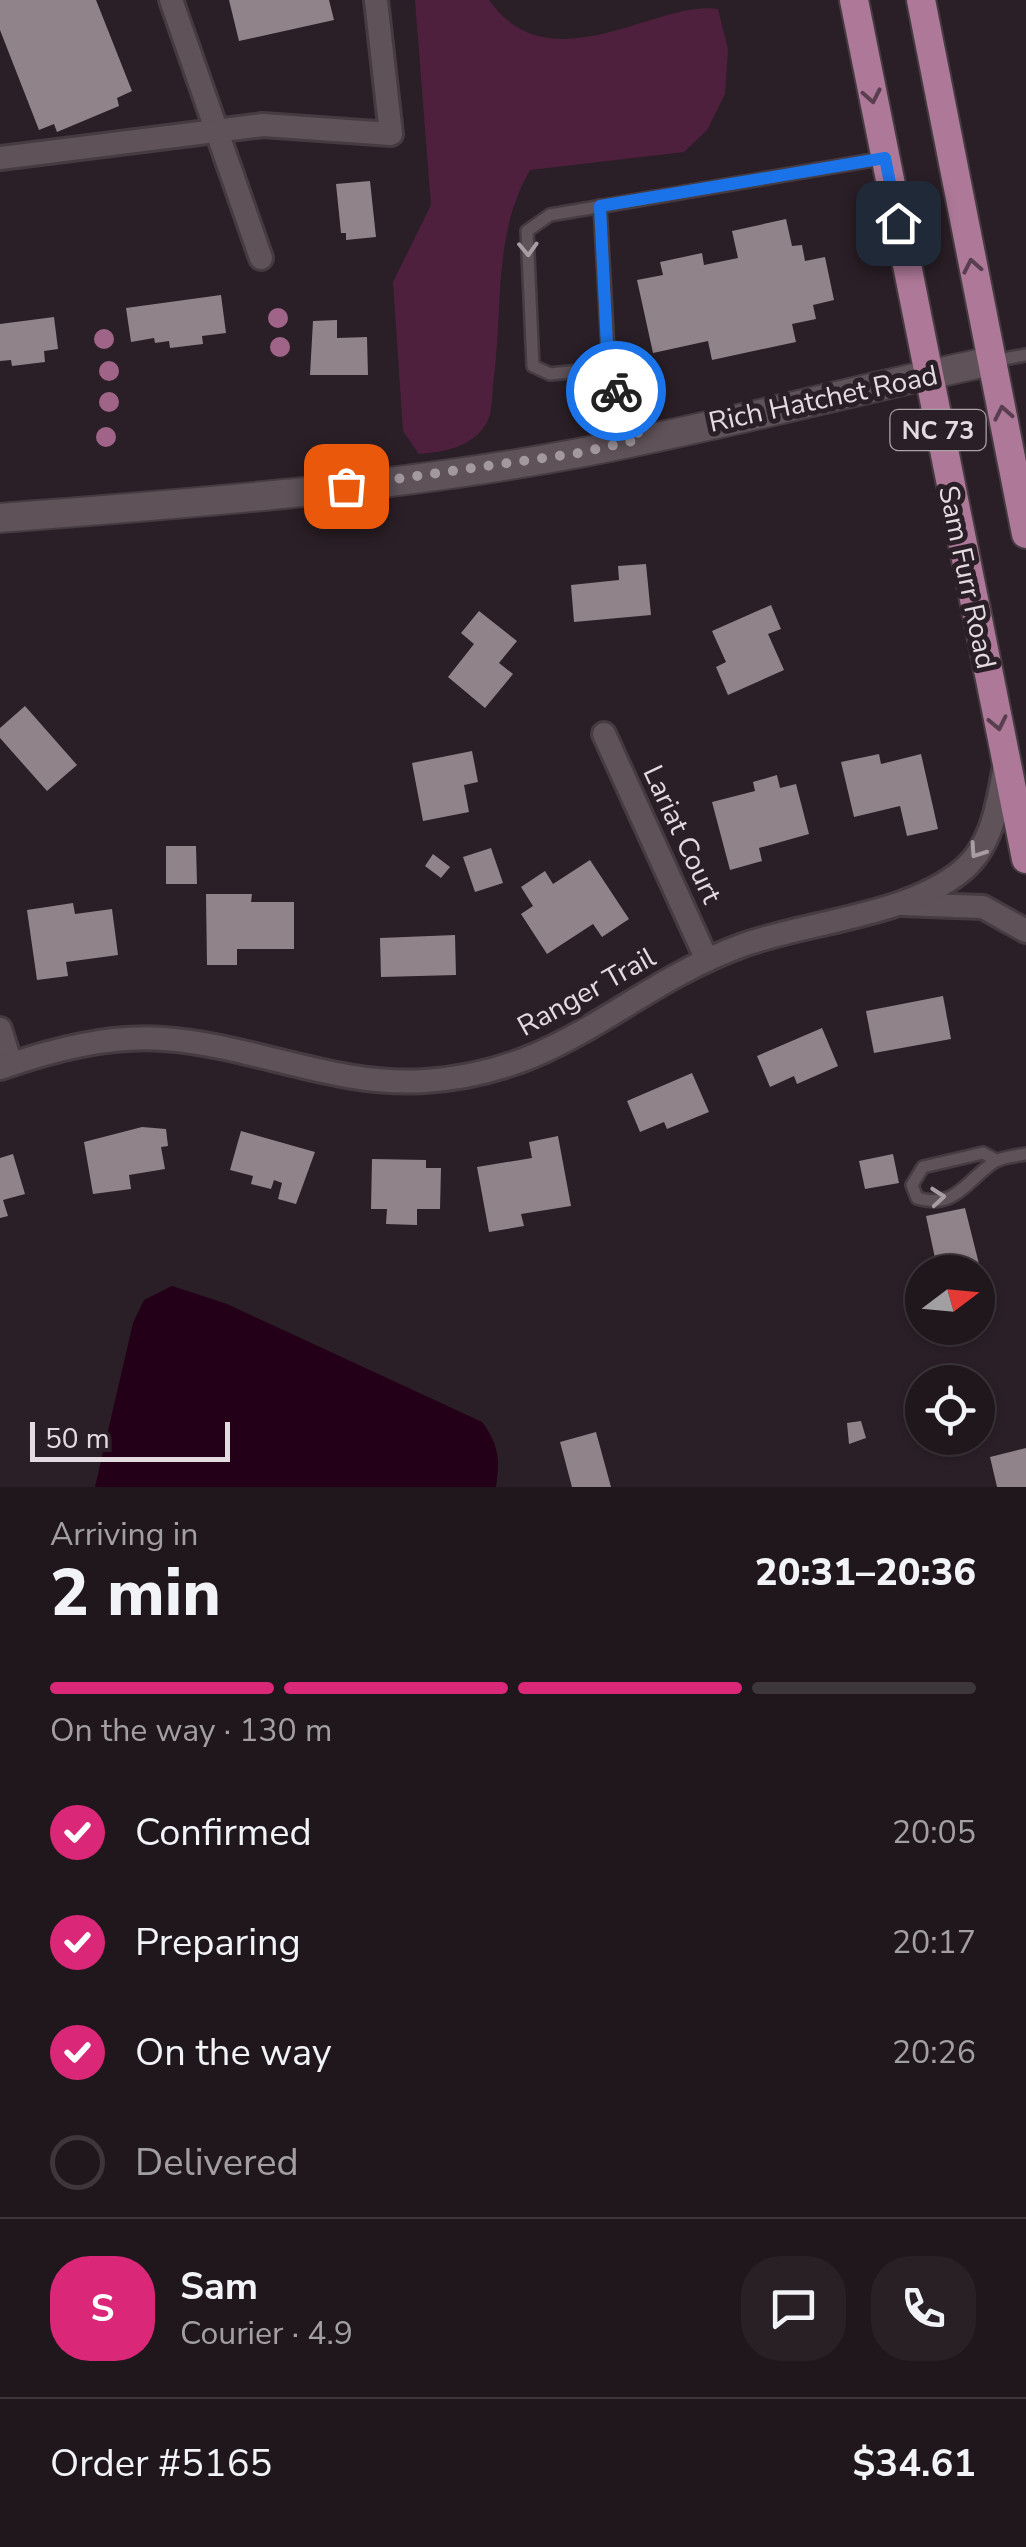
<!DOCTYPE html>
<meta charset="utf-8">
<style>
:root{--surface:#20171c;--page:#282025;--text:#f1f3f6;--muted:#a29fa3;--line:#3d363b;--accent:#db2777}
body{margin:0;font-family:"Nunito Sans",sans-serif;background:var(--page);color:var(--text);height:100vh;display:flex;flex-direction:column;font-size:38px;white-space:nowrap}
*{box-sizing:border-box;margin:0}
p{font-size:32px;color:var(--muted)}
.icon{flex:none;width:55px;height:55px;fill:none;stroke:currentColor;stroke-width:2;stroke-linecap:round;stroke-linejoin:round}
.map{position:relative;height:1487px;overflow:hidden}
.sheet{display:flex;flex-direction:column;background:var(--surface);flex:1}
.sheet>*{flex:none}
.needle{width:65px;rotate:74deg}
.buttons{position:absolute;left:905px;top:1255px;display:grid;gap:20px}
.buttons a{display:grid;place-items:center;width:90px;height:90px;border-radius:50%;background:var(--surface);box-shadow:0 2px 8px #0004,0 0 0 2px var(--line);font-size:50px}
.scale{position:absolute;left:30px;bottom:25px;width:200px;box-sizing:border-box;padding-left:10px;border:5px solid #e3dbdf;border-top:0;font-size:28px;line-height:35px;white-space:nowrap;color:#e3dbdf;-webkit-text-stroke:8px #2a1f26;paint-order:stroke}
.pin{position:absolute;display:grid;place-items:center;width:85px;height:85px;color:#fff;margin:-42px;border-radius:20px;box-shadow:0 5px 15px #0006}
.courier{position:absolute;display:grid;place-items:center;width:100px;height:100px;margin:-50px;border:8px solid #1a73e8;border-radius:50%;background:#fff;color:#222;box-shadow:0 2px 12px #0007}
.overview em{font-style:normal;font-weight:800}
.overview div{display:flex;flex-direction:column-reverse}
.overview{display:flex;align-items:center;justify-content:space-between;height:170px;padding:0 50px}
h1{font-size:65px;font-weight:800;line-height:75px}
.bar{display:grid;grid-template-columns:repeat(4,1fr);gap:15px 10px;align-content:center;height:120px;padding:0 50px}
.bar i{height:12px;border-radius:8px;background:var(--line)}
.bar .active{background:var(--accent)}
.bar p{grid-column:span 4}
.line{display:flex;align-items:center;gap:25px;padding:0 50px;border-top:2px solid var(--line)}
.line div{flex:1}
.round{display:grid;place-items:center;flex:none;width:105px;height:105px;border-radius:40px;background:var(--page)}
ol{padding:0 50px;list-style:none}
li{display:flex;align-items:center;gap:30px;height:110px}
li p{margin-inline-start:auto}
li .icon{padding:10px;border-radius:50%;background:var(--accent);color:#fff;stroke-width:4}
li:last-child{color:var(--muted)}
li i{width:55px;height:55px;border:5px solid var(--line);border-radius:50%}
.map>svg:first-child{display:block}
.green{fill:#4f203e}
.water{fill:#240018}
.building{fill:#91838a}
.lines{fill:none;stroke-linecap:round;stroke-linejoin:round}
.service-casing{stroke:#453b41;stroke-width:16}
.minor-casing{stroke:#453b41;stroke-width:28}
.tertiary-casing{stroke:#453b41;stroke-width:32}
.primary-casing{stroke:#453b41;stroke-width:32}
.service{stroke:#5f5259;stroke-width:11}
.minor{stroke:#5f5259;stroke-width:22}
.tertiary{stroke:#5f5259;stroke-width:28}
.primary{stroke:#ae7998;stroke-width:28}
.tree{fill:#9f6488}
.oneway{stroke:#583e4e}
.oneway2{stroke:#a89da3}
.done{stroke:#a2999e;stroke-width:10;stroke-dasharray:0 18}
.route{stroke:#1a73e8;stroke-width:12}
.labels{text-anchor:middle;stroke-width:10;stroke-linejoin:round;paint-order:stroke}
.shield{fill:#2a1f26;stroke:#aca3a8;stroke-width:2.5}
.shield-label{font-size:25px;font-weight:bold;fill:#e3dbdf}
.street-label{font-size:28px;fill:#e3dbdf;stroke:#2a1f26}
</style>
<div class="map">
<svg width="1026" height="1487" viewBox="0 0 1026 1487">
<rect width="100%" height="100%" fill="#2a1f26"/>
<!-- green -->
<path class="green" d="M415,0H489C550,87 656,0 718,9L728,49L725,94L707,130L684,152L530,170C493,234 503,305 494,376C492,389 493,411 487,422C474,447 444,452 419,454L403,431L393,282L431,205Z"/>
<!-- water -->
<path class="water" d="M172,1286L227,1304L482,1422C499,1445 500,1459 496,1487H95L133,1323L144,1300Z"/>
<!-- building -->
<g class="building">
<polygon points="0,0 96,0 132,91 117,98 119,106 57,132 54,124 39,130 0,30"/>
<polygon points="229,0 329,0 334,20 239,41"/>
<polygon points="370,181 376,237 346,240 346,233 341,233 336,184"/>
<polygon points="786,219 792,246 802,245 805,261 825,257 834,300 813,305 816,319 792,324 796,342 712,360 708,341 653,353 637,280 663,275 660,262 702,253 704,265 738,258 732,231"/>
<polygon points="221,295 226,333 202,336 203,344 170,348 169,341 155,343 154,338 131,342 126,308"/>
<polygon points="54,317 58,349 44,351 45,362 12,366 11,360 0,361 0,324"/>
<polygon points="337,320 337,338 367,337 368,375 310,375 313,321"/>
<polygon points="646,564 651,615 574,622 571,585 619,580 618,566"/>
<polygon points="771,605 781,629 768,634 784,670 728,695 716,667 726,662 712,631"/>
<polygon points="479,611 517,641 499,663 513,674 485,708 448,677 474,644 461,633"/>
<polygon points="25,706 77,765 47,791 0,738 0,728"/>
<polygon points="472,751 478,782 464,785 469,812 423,821 412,763"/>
<polygon points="879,754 881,764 921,754 938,829 907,836 900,806 854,817 841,762"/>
<polygon points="777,775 780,788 796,784 809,834 759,848 762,861 730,870 712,802 755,791 753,782"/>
<polygon points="166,846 196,846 197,884 166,884"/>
<polygon points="491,848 503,883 475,892 463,857"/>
<polygon points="433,854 450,867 441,878 425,866"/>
<polygon points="590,860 629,919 602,937 593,924 547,954 521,914 533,906 521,887 545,871 553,884"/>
<polygon points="206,894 252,894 251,902 294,902 294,949 237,949 237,965 207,965"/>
<polygon points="73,903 75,914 112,909 118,955 66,962 68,976 37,980 27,910"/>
<polygon points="455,935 456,975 381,977 380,938"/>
<polygon points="943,996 951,1039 874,1053 866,1011"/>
<polygon points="822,1028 838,1066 797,1084 794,1076 770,1087 757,1056"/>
<polygon points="692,1073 709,1112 667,1129 664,1122 640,1132 627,1101"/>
<polygon points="142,1127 166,1129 168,1146 161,1147 165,1169 129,1175 131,1189 93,1194 84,1142"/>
<polygon points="241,1131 315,1152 296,1204 278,1199 282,1183 274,1180 271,1189 251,1184 253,1176 230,1170"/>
<polygon points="558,1136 571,1206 521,1214 524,1226 489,1232 477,1167 532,1158 529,1142"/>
<polygon points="13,1154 25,1194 3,1200 8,1216 0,1218 0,1158"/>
<polygon points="893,1154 899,1183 865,1189 859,1161"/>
<polygon points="372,1159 426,1160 426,1168 441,1168 440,1209 417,1209 417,1225 386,1224 387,1209 371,1209"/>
<polygon points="965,1208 989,1304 978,1306 978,1272 938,1272 926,1216"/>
<polygon points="861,1421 866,1438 849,1444 847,1423"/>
<polygon points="596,1432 611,1487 572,1487 560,1442"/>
<polygon points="1026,1448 1026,1487 997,1487 990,1457"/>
</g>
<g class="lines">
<!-- service casing -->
<g class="service-casing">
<g id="service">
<polyline points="600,206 609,368 619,399 641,439"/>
<polyline points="992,361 1026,355"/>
<polyline points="609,368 550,374 533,366 527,231 550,215 885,158"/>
<path d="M996,1160L983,1153L923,1167L912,1185L917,1198C955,1210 967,1180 994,1162C1002,1157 1016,1156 1026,1154"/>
</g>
</g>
<!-- minor casing -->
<g class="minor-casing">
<g id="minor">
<polyline points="171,0 261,258"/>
<polyline points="0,158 263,125 391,134 376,0"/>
<polyline points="604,734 707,960"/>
<polyline points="901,904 983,907 1026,931"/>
<polyline points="0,1029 11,1064"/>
<path d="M0,1068C52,1050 108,1035 164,1039C252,1045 335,1087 425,1081C565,1072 623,989 743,945C810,921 909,916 964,869C993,844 998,802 1005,766"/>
</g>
</g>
<!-- tertiary casing -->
<g class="tertiary-casing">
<path id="tertiary" d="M0,518C193,503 388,489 579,453C717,427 854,390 992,361"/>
</g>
<!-- primary casing -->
<g class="primary-casing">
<g id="primary">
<polyline points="854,0 1026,859"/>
<polyline points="921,0 1026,534"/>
</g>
</g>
<!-- service -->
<use href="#service" class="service"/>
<!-- minor -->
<use href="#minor" class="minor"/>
<!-- tertiary -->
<use href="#tertiary" class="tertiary"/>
<!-- primary -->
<use href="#primary" class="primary"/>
</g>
<!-- trees -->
<g class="tree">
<circle cx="278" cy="318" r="10"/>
<circle cx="104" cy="339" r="10"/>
<circle cx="280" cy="347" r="10"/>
<circle cx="109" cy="371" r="10"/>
<circle cx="109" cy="402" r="10"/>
<circle cx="106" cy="437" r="10"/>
</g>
<!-- one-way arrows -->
<defs><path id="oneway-chevron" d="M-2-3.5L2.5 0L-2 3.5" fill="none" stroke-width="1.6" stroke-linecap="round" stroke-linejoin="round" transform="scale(2.5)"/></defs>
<g class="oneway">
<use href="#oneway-chevron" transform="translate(872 96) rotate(79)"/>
<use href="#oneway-chevron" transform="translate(972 266) rotate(-101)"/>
<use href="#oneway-chevron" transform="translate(1003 413) rotate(-101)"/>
<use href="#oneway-chevron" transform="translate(998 723) rotate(78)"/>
</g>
<g class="oneway2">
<use href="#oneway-chevron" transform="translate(528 249) rotate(88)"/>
<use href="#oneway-chevron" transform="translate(977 851) rotate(124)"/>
<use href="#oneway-chevron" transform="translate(938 1197) rotate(-5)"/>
</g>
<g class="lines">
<!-- done -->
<polyline class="done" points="346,486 579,453 641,439 616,391"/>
<!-- route -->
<polyline class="route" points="616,391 608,368 600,206 885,158 898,223"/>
</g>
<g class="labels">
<!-- shield labels -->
<rect class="shield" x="890.5" y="410" width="95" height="40" rx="8"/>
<g class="shield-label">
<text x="938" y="439">NC 73</text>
</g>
<!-- street labels -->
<g class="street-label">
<text transform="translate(823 398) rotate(-12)" y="10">Rich Hatchet Road</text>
<text transform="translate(968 577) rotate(78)" y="10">Sam Furr Road</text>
<text transform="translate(683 834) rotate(65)" y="10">Lariat Court</text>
<text transform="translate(586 991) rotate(-29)" y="10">Ranger Trail</text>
</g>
</g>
</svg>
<div class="buttons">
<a><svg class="needle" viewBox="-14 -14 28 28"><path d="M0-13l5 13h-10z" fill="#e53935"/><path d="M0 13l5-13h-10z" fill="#a29fa3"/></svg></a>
<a><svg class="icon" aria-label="locate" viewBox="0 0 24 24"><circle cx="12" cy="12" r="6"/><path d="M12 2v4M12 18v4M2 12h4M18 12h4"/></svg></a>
</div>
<div class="scale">50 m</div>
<div class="pin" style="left:346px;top:486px;background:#ea580c"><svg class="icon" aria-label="bag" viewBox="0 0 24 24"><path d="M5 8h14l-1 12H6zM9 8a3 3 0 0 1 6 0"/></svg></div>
<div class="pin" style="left:898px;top:223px;background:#1f2937"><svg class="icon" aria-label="home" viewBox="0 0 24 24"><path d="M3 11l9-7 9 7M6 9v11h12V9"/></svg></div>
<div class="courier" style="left:616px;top:391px"><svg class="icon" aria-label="bike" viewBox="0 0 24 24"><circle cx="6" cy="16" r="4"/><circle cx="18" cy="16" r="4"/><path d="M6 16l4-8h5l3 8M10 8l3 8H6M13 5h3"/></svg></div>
</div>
<section class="sheet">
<div class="overview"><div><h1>2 min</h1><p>Arriving in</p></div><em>20:31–20:36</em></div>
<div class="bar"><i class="active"></i><i class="active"></i><i class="active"></i><i></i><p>On the way · 130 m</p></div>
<ol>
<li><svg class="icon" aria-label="check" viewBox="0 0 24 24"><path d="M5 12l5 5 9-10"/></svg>Confirmed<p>20:05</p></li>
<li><svg class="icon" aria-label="check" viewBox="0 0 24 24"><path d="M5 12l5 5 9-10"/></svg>Preparing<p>20:17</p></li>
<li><svg class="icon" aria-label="check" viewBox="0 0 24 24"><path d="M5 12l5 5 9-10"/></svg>On the way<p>20:26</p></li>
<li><i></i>Delivered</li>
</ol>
<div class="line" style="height:180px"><b class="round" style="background:var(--accent);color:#fff">S</b><div><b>Sam</b><p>Courier · 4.9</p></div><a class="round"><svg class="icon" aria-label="chat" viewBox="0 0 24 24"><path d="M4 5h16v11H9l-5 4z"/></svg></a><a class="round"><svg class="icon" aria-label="phone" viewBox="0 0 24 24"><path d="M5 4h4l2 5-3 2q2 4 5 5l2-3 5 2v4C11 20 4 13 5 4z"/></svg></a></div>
<div class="line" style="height:130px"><div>Order #5165</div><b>$34.61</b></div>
</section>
